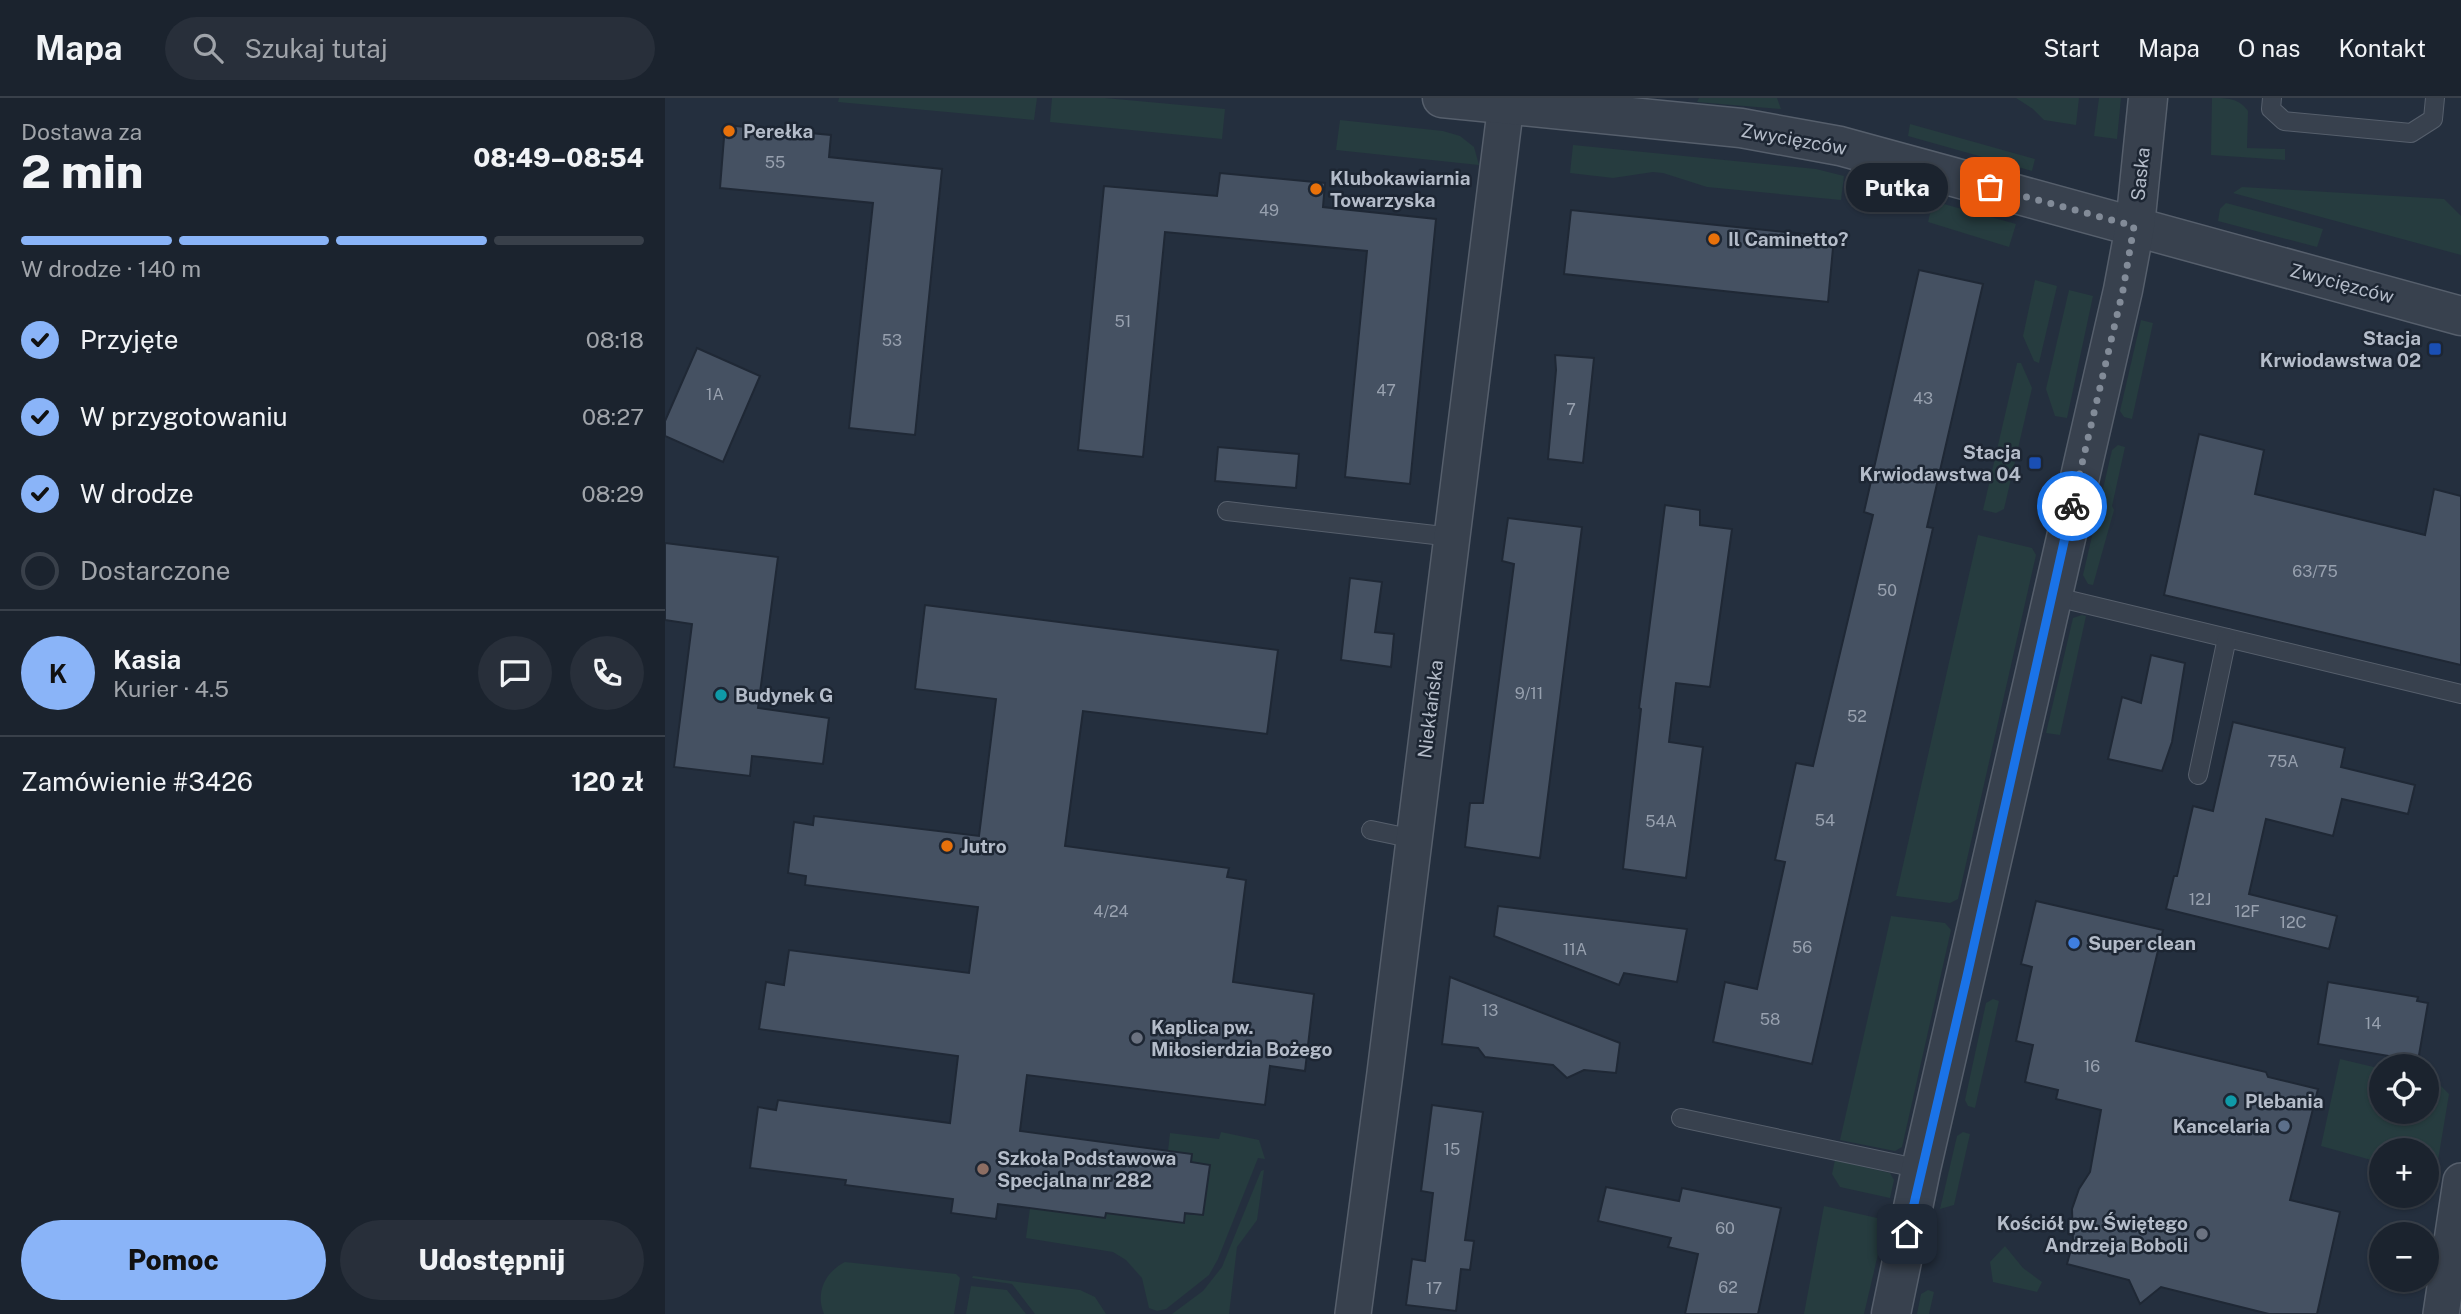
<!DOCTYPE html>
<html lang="pl">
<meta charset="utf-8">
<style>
:root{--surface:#1b232e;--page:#282f3a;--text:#f1f3f6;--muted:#a0a4aa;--line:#39404a;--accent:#8ab4f8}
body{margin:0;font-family:"Public Sans",sans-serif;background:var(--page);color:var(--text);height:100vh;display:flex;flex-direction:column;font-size:26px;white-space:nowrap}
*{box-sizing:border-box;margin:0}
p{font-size:23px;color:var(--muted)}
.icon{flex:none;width:38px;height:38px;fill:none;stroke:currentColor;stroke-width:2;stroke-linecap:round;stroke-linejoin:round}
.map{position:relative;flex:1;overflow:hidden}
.drawer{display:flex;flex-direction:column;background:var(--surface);width:665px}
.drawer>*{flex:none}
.buttons{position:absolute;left:1704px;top:956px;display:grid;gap:14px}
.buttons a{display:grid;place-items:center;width:70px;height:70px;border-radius:50%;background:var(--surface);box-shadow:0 2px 5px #0004,0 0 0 2px var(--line);font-size:35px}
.pin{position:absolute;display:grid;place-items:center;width:60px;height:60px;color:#fff;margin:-30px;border-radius:14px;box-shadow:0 4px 10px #0006}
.courier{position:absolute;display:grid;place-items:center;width:70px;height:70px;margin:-35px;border:5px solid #1a73e8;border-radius:50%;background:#fff;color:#222;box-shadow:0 2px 9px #0007}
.bubble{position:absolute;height:49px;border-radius:24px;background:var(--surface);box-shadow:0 2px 5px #0004,0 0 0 2px var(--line);font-size:23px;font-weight:800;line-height:49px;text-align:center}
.head em{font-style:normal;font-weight:800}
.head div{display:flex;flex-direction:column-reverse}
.head{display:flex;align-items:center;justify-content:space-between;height:119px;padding:0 21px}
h1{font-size:46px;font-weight:800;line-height:52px}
.bar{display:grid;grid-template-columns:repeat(4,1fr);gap:10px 7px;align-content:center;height:84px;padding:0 21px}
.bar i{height:9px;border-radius:5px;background:var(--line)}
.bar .selected{background:var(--accent)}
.bar p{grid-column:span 4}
.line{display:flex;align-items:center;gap:18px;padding:0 21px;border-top:2px solid var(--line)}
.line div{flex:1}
.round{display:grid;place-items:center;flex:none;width:74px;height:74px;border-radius:37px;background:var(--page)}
ol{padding:0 21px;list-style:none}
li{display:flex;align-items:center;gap:21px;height:77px}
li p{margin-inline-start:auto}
li .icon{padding:7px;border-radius:50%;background:var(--accent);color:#111;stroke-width:4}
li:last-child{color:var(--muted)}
li i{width:38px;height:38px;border:4px solid var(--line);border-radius:50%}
.primary-button{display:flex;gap:14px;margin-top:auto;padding:14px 21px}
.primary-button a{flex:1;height:80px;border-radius:42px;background:var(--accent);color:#111;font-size:28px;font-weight:800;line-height:80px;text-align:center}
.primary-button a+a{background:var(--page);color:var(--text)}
header{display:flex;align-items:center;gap:42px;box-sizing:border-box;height:98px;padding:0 35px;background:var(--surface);border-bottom:2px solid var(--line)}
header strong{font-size:33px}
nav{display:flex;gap:38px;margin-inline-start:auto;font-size:24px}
.search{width:490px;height:63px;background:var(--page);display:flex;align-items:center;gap:18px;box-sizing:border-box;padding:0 24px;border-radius:38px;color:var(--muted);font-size:26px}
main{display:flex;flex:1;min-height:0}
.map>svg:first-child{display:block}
.green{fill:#263c3f}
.building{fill:#455162;stroke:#1f2835;stroke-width:2}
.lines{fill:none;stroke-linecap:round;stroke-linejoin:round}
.service-casing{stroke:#565f6c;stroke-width:20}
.minor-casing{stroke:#565f6c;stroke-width:38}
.tertiary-casing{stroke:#565f6c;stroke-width:41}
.service{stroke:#38414e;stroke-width:18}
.minor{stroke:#38414e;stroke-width:35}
.tertiary{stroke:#38414e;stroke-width:38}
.done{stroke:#828b98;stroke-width:7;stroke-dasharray:0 12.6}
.route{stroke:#1a73e8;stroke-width:9}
.food-dot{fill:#e8710a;stroke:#1d2633;stroke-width:2.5}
.transit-dot{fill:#1a4fb4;stroke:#1d2633;stroke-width:2.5}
.culture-dot{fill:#0f9aa8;stroke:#1d2633;stroke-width:2.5}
.shop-dot{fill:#3f7fe0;stroke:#1d2633;stroke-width:2.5}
.worship-dot{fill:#6b7280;stroke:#1d2633;stroke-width:2.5}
.service-dot{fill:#5c6f8a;stroke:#1d2633;stroke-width:2.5}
.education-dot{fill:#8d6e63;stroke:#1d2633;stroke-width:2.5}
.labels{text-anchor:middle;stroke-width:5;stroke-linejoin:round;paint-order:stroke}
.number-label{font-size:16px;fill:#98a1af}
.poi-label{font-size:19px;font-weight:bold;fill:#b4bcc9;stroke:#1d2633;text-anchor:start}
.street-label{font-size:19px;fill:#b4bcc9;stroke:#1d2633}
</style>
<header>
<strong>Mapa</strong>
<div class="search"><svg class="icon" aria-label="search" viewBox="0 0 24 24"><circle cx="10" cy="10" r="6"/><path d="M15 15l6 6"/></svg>Szukaj tutaj</div>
<nav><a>Start</a><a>Mapa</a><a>O nas</a><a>Kontakt</a></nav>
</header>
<main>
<section class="drawer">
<div class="head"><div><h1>2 min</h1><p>Dostawa za</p></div><em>08:49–08:54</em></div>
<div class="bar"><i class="selected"></i><i class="selected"></i><i class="selected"></i><i></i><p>W drodze · 140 m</p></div>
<ol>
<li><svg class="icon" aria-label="check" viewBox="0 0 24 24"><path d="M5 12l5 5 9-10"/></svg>Przyjęte<p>08:18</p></li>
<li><svg class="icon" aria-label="check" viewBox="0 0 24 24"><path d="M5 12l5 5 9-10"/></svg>W przygotowaniu<p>08:27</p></li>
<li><svg class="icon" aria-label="check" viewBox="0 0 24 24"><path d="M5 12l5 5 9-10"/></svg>W drodze<p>08:29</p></li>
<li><i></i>Dostarczone</li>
</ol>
<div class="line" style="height:126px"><b class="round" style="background:var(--accent);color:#111">K</b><div><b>Kasia</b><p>Kurier · 4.5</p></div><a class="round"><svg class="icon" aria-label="chat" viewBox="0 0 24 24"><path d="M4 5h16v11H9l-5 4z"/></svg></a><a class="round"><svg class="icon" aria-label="phone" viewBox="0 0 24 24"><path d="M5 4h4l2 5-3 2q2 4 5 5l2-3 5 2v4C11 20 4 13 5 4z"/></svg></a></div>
<div class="line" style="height:91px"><div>Zamówienie #3426</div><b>120 zł</b></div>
<div class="primary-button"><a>Pomoc</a><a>Udostępnij</a></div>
</section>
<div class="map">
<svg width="1796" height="1216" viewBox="0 0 1796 1216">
<rect width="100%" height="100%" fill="#242f3e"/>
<!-- green -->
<g class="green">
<polygon points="174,0 372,0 369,22 173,4"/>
<polygon points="387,0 440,0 560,11 557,41 385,24"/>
<polygon points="1034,0 1112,0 1116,11 1032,4"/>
<polygon points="1351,0 1414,0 1411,27 1379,22 1368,11"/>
<polygon points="1434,0 1456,0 1452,41 1429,38"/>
<path d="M1547,0C1562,0 1574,0 1583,13L1582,50L1620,51V62L1546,57Z"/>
<polygon points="675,22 778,33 795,38 809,49 814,67 671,52"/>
<polygon points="1245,26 1370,61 1367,73 1243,38"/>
<polygon points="908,47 1151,71 1179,78 1176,102 1042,89 998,75 988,74 948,80 905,75"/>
<polygon points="1577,89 1779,101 1796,118 1796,157 1568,95"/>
<polygon points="1268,103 1351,126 1344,149 1263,124"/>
<polygon points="1561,105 1658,131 1652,149 1553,123 1555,111"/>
<polygon points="1370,182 1392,188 1374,265 1369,263 1358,238"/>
<polygon points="1404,192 1428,198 1402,320 1390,318 1381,291"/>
<polygon points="1476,222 1488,225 1467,321 1459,319 1455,313"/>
<polygon points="1352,265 1356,265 1367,290 1339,411 1331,415 1318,412"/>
<polygon points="1453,347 1460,349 1447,408 1449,412 1428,487 1423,486 1418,477 1447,352"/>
<polygon points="1313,437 1367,450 1371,457 1293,801 1285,805 1231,798"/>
<polygon points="1417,517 1421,518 1395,637 1381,635 1408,520"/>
<polygon points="1226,818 1280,825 1286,832 1237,1049 1230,1053 1175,1042"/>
<polygon points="1328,901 1334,903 1310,1010 1303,1008 1300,1002 1321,905"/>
<polygon points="1675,961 1717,971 1717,1013 1762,1013 1762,983 1774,986 1784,996 1770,1080 1762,1078 1762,1052 1717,1052 1717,1065 1656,1048"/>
<polygon points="556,1034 594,1042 600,1061 593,1060 553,1161 544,1177 501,1211 492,1213 484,1210 477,1180 461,1162 448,1154 361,1140 365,1110 440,1120 441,1115 538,1117 545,1067 526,1064 526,1056 503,1053 505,1035 554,1041"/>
<polygon points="1298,1034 1305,1036 1289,1107 1275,1111 1292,1038"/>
<polygon points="1170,1062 1225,1075 1229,1082 1225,1100 1175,1089 1167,1076"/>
<polygon points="599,1072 592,1122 572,1149 564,1216 507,1216 538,1193 557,1169 596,1073"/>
<polygon points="1159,1108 1221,1122 1199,1216 1139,1216"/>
<polygon points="1340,1148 1358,1170 1377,1184 1372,1194 1328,1184 1325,1164"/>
<path d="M180,1164L291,1176L295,1180L289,1216H159C150,1195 160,1174 180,1164Z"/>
<polygon points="308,1178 415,1192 430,1199 441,1216 370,1216 347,1186 307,1180"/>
<polygon points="306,1188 342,1192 361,1216 301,1216"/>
<polygon points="1263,1192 1269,1194 1264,1216 1252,1216 1256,1196"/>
</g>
<!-- building -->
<g class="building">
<polygon points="60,27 166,37 164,59 277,71 250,337 184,330 208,105 55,90"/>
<polygon points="555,75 660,85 658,109 771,121 745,386 680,379 702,153 500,134 478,359 413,352 439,88 552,98"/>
<polygon points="906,112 1169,139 1163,204 899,176"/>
<polygon points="1254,172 1318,186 1262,429 1268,430 1147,966 1048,944 1060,884 1092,891 1120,764 1110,762 1131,665 1148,668 1208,417 1199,414"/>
<polygon points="32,250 95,278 58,364 0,338 0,323"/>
<polygon points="890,257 929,260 918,365 883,361 891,272"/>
<polygon points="1534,336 1599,352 1590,396 1760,437 1769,391 1796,398 1796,567 1499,497"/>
<polygon points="553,349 634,356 631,390 550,383"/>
<polygon points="1000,407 1035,412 1035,427 1067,431 1045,589 1011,585 1004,644 1038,649 1021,780 958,771 976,611 974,610"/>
<polygon points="843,420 917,429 875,760 800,749 805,705 818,705 849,466 837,463"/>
<polygon points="0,445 113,459 93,610 164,620 158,666 87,658 85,678 9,669 27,526 0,522"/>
<polygon points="685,480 717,484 710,534 729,536 726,569 676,562"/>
<polygon points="260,507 613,552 602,636 418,613 400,748 564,770 562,779 581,782 568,884 649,896 640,973 605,968 600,1007 362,977 355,1033 527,1056 526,1064 545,1067 538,1117 520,1115 519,1125 441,1115 440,1120 333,1106 331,1121 286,1115 288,1101 180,1087 181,1082 85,1070 93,1009 111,1012 113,1002 285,1025 293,958 94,931 101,884 119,887 124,852 304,875 313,809 140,787 141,778 123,775 129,724 148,727 149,718 314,738 331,601 250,591"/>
<polygon points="1486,557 1520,565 1507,644 1497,673 1443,661 1457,599 1476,605"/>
<polygon points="1568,624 1680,650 1676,669 1750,687 1743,716 1677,701 1668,738 1601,721 1584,796 1672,818 1664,851 1501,811 1509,778 1512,778 1528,708 1548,713"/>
<polygon points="1371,803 1498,832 1471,943 1601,974 1603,979 1653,991 1625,1102 1675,1114 1652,1216 1604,1216 1496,1189 1475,1206 1464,1182 1402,1166 1408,1144 1407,1111 1414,1091 1425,1074 1436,1012 1391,1001 1393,992 1360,984 1368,947 1351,943 1367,869 1356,866"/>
<polygon points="833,808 1022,831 1012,884 959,875 954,887 829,838"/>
<polygon points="785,879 955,945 951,975 919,972 902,980 888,967 820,959 813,950 777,946"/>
<polygon points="1663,884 1753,899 1752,903 1763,905 1753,963 1653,946"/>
<polygon points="767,1007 818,1014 800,1142 809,1143 805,1172 796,1171 791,1213 741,1207 747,1161 760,1163 768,1095 756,1093"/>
<polygon points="941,1089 1014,1103 1017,1090 1116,1110 1093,1216 1020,1216 1033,1156 1003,1149 1006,1140 933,1123"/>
</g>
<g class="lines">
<!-- service casing -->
<g class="service-casing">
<g id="service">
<polyline points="1607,0 1606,11 1619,23 1746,35 1768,21 1770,0"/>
<polyline points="562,413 787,439"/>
<polyline points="1387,498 1796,596"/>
<polyline points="1533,677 1562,540"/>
<polyline points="706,732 749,741"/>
<polyline points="1016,1020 1256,1071"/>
</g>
</g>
<!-- minor casing -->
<g class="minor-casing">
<g id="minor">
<polyline points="688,1216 720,975 841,6"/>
<polyline points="1776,1216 1796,1083"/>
</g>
</g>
<!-- tertiary casing -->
<g class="tertiary-casing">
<g id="tertiary">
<polyline points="777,0 1076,30 1175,48 1796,218"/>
<polyline points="1226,1216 1256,1071 1458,192 1470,128 1483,0"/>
</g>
</g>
<!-- service -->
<use href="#service" class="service"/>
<!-- minor -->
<use href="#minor" class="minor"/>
<!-- tertiary -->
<use href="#tertiary" class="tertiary"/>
</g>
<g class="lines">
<!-- done -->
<polyline class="done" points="1325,89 1469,128 1458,192 1407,408"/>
<!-- route -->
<polyline class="route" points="1242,1136 1302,878 1407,408"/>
</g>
<!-- markers -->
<g class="food-dot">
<circle cx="64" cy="33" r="7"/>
<circle cx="651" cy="91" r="7"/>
<circle cx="1049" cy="141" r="7"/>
<circle cx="282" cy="748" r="7"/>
</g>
<g class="transit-dot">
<rect x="1763" y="244" width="14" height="14" rx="3.5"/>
<rect x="1363" y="358" width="14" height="14" rx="3.5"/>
</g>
<g class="culture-dot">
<circle cx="56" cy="597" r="7"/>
<circle cx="1566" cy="1003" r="7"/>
</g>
<circle class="shop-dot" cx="1409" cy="845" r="7"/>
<g class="worship-dot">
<circle cx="472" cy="940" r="7"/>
<circle cx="1537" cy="1136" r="7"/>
</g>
<circle class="service-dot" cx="1619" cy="1028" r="7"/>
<circle class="education-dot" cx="318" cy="1071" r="7"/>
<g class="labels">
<!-- number labels -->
<g class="number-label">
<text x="110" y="70">55</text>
<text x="604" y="118">49</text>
<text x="458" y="229">51</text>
<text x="227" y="248">53</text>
<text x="721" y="298">47</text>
<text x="50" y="302">1A</text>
<text x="1258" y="306">43</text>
<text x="906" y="317">7</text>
<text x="1650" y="479">63/75</text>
<text x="1222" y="498">50</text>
<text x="864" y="601">9/11</text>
<text x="1192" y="624">52</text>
<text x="1618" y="669">75A</text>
<text x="1160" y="728">54</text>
<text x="996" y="729">54A</text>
<text x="1535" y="807">12J</text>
<text x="446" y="819">4/24</text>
<text x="1582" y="819">12F</text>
<text x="1628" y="830">12C</text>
<text x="1137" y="855">56</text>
<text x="910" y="857">11A</text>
<text x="825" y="918">13</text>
<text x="1105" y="927">58</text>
<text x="1708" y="931">14</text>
<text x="1427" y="974">16</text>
<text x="787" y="1057">15</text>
<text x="1060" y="1136">60</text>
<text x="1063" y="1195">62</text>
<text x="769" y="1196">17</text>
</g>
<!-- poi labels -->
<g class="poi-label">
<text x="78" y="40">Perełka</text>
<text x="665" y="87">Klubokawiarnia<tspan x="665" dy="22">Towarzyska</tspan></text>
<text x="1063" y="148">Il Caminetto?</text>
<text x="1756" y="247" text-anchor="end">Stacja<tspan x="1756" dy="22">Krwiodawstwa 02</tspan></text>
<text x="1356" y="361" text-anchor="end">Stacja<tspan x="1356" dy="22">Krwiodawstwa 04</tspan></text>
<text x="70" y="604">Budynek G</text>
<text x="296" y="755">Jutro</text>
<text x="1423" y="852">Super clean</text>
<text x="486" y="936">Kaplica pw.<tspan x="486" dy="22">Miłosierdzia Bożego</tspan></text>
<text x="1580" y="1010">Plebania</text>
<text x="1605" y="1035" text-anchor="end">Kancelaria</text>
<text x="332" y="1067">Szkoła Podstawowa<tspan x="332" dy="22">Specjalna nr 282</tspan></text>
<text x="1523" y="1132" text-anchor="end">Kościół pw. Świętego<tspan x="1523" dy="22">Andrzeja Boboli</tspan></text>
</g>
<!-- street labels -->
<g class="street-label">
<text transform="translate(1129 41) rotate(10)" y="7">Zwycięzców</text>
<text transform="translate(1475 76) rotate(-84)" y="7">Saska</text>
<text transform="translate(1677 185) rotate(15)" y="7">Zwycięzców</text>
<text transform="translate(765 611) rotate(-83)" y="7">Niekłańska</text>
</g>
</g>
</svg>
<div class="buttons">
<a><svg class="icon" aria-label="locate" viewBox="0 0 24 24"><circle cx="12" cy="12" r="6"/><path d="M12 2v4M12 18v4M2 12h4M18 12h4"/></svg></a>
<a>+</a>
<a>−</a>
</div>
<div class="pin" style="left:1325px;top:89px;background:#ea580c"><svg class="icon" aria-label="bag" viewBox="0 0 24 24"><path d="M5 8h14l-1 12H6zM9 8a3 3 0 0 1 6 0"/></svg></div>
<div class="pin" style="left:1242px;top:1136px;background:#1f2937"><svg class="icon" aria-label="home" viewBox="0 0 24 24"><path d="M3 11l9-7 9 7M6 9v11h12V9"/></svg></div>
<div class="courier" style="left:1407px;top:408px"><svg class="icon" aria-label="bike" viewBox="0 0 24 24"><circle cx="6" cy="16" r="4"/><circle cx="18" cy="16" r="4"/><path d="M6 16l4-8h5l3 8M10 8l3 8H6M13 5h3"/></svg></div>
<div class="bubble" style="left:1181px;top:65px;width:102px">Putka</div>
</div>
</main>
